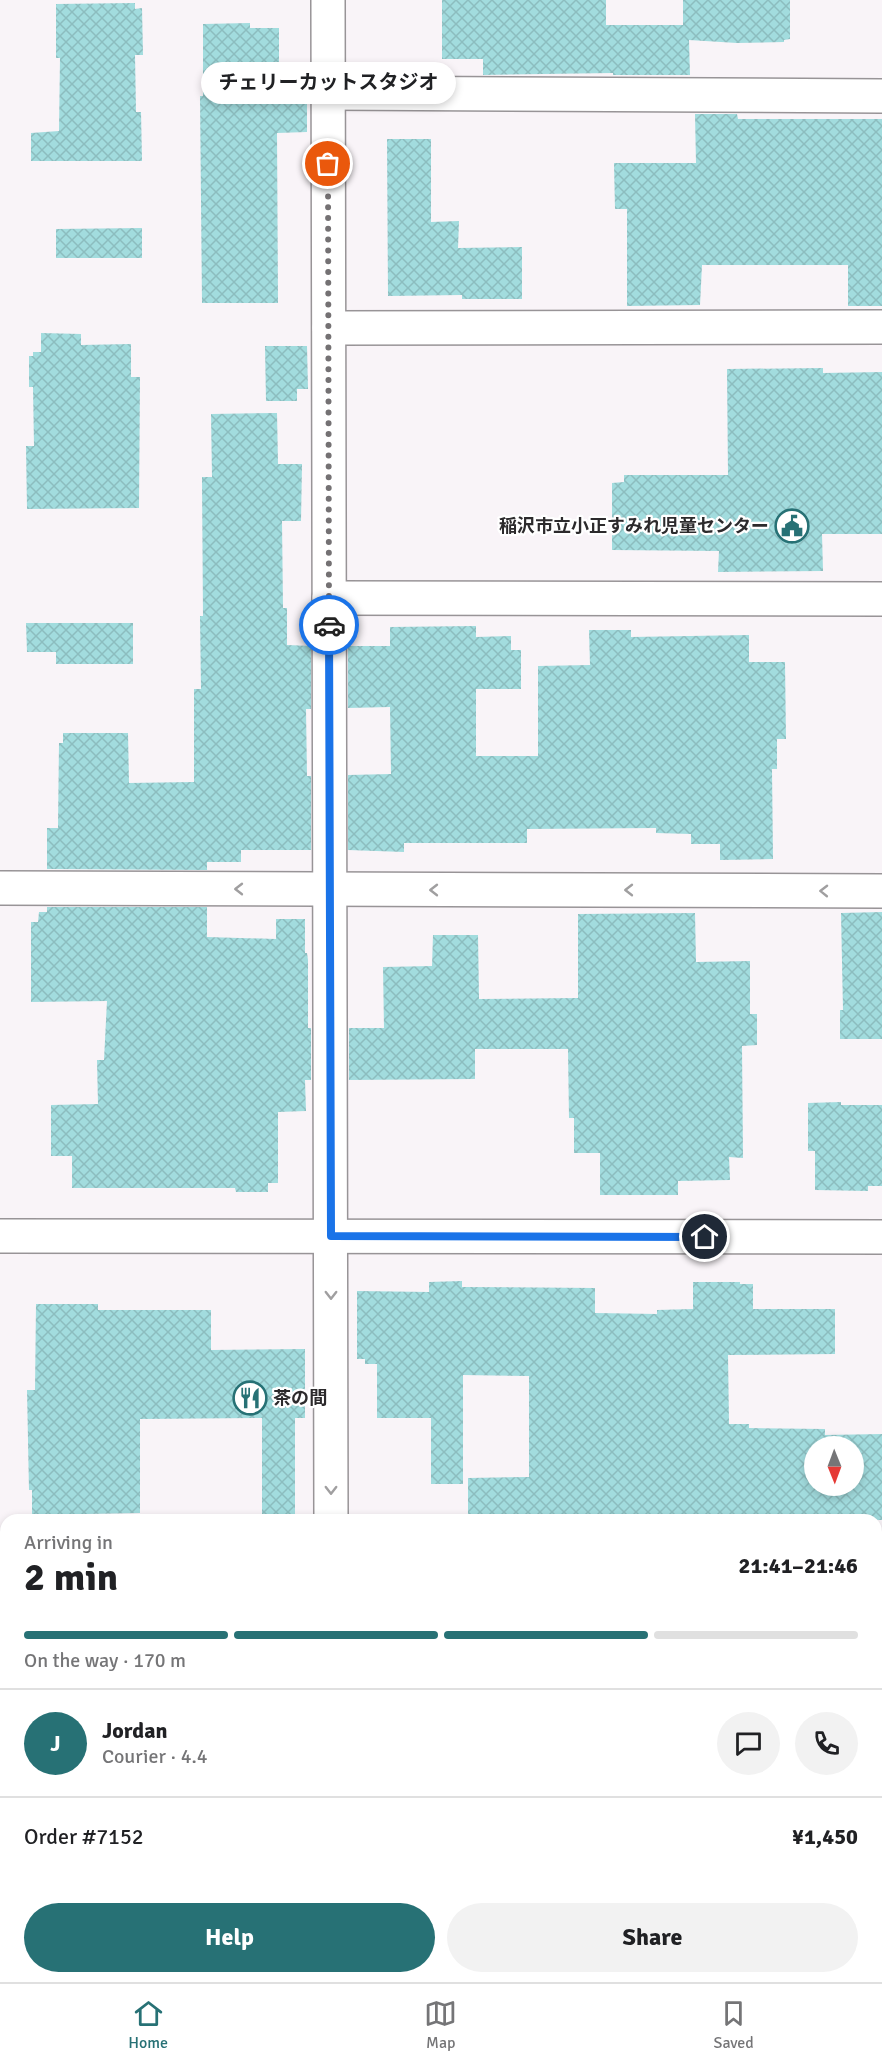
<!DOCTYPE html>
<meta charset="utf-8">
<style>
:root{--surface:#fff;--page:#f2f2f2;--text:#202124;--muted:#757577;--line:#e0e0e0;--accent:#277175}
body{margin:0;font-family:Signika,"Noto Sans JP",sans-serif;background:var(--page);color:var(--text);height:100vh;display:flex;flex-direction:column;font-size:22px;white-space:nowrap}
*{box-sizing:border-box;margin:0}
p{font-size:20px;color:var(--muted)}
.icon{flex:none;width:33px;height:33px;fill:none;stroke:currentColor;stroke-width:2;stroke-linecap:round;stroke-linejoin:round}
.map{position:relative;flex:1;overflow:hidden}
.sheet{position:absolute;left:0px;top:1514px;width:882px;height:470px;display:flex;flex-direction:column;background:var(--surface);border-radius:18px 18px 0 0;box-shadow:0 3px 9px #0003}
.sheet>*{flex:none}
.needle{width:39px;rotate:179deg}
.fabs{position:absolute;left:804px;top:1436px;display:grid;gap:12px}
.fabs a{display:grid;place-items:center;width:60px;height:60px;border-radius:50%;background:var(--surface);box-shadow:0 3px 9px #0003;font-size:30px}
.pin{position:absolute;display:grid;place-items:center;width:51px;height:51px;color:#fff;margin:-26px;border:3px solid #fff;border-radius:50%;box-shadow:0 2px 6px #0007}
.courier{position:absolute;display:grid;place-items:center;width:60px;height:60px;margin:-30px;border:4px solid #1a73e8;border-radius:50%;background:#fff;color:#222;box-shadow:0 2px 8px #0007}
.bubble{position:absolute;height:42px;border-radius:21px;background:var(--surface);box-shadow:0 3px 9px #0003;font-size:20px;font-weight:700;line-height:42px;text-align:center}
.head em{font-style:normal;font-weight:700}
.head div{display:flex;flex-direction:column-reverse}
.head{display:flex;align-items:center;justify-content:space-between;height:102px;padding:0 24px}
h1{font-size:39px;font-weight:700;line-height:45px}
.bar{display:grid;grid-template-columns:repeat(4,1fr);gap:9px 6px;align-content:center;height:72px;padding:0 24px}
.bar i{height:8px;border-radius:4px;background:var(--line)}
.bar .on{background:var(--accent)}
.bar p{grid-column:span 4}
.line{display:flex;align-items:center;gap:15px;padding:0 24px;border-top:2px solid var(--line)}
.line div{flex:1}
.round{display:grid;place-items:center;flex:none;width:63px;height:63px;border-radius:32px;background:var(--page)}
.primary-button{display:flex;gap:12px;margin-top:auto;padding:12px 24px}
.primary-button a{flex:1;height:69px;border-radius:36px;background:var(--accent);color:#fff;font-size:24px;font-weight:700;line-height:69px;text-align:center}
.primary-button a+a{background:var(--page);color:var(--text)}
.tab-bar{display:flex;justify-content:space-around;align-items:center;height:84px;border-top:2px solid var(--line);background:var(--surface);font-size:16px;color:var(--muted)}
.tab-bar a{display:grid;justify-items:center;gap:3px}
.tab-bar .on{color:var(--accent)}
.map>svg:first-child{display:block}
.green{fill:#f8d6f0}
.building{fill:url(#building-cross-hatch);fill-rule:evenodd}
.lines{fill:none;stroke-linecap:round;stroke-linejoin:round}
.minor-casing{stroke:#989497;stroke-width:36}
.minor{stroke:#fff;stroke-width:33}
.oneway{stroke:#a09fa0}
.done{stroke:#747173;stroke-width:6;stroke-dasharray:0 10.8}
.route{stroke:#1a73e8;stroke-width:8}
.labels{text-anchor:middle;stroke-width:4.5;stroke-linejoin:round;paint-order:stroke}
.poi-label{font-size:18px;font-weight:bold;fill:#2c2a2c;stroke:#fff;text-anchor:end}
</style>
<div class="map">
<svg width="882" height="1982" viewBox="0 0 882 1982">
<defs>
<pattern id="building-cross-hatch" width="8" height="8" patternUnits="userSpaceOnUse" patternTransform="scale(1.5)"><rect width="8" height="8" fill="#a2dcde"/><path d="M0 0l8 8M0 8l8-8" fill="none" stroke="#8cbdbf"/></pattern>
</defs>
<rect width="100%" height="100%" fill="#f9f4f8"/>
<!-- green -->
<rect class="green" x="353" y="1977" width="494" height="5"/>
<!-- building -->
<g class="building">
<polygon points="442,0 606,0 606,25 683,25 683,0 790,0 790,39 784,40 784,42 737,43 689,40 690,75 613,75 613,73 483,75 483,59 442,59"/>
<polygon points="135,3 135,9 142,8 143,55 135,55 136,112 141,112 142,161 31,161 31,133 59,131 60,58 56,58 56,4"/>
<polygon points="250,23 250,28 279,28 279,74 307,74 307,132 277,133 278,303 202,303 200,96 203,96 203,24"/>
<polygon points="695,114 737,114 738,119 882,119 882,306 848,306 848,265 702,265 700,305 627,306 627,209 615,209 614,163 696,163"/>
<polygon points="387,139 431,139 431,222 459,221 458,248 522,247 522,299 462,299 462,295 388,296"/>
<polygon points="142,228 142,258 56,258 56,229"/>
<polygon points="41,333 81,334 81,345 131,344 131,377 140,377 139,508 27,509 26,446 34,446 33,387 29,387 29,356 33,356 33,352 41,352"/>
<polygon points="265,346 307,346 308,389 297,389 297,401 266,401"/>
<polygon points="823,368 823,373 882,372 882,534 822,534 823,571 718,572 719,551 612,550 612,483 624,482 624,475 728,475 727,369"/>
<polygon points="277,413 278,464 302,464 301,521 282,521 283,608 287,608 287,645 311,646 311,709 306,709 307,776 311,776 311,850 241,850 241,862 207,862 207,870 47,869 47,828 58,828 59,743 63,743 63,733 128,733 129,783 194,782 194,689 201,689 200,616 203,616 202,477 212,477 211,414"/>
<polygon points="26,623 133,623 133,664 56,664 56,652 27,652"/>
<polygon points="476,626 476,637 511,636 511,650 521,650 521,689 476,689 476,756 538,756 538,666 590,665 589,630 631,630 631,637 749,635 749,662 785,662 786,739 777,739 777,769 772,769 773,859 720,860 720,844 691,844 691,834 656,833 656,828 527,829 527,843 404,843 404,852 348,850 348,775 391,774 390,707 348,708 348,646 390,646 390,627"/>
<polygon points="47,907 207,907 207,937 276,939 276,919 305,919 305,953 307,953 308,960 308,1028 311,1028 311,1080 305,1080 306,1111 278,1112 278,1183 268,1183 268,1192 236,1192 235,1188 72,1188 72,1156 51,1156 51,1105 98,1104 97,1060 104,1060 107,1001 31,1002 31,922 38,922 39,912 47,912"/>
<polygon points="882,912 882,1039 840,1039 840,1010 843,1010 841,913"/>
<polygon points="695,913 696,962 750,961 750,1014 757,1014 757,1045 742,1046 743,1158 729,1157 730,1180 678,1181 678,1195 600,1195 600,1153 574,1153 574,1118 569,1118 568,1049 475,1049 475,1079 349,1080 349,1028 384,1028 383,967 432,966 433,935 478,935 479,999 578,998 578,914"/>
<polygon points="841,1102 841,1105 882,1105 882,1186 868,1186 868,1191 815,1190 815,1151 808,1151 808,1103"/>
<path d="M462,1281V1287L595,1288V1313L657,1314V1310L693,1309V1282H740V1284H753V1309H835V1354L728,1355L729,1424H749V1428L825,1429V1435L882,1434V1520H468V1478L529,1477V1376L463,1375V1484H431V1418H377V1364H365V1359H357V1291L429,1292V1282ZM814,1446H854V1485H814Z"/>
<polygon points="36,1304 98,1304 98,1310 211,1310 211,1350 305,1349 305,1418 295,1418 295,1520 262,1520 262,1418 140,1419 140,1513 32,1515 32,1490 29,1490 27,1390 35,1390"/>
</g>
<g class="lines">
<!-- minor casing -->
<g class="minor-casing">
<g id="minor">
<polyline points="328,0 331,1520"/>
<polyline points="328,93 882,96"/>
<polyline points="329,328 882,327"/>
<polyline points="329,598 882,599"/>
<polyline points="0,888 882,891"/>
<polyline points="0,1236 882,1237"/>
<polyline points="0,1564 6,1564"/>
<polyline points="876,1566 882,1566"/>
<polyline points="876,1862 882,1862"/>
<polyline points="331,1977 331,1982"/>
<polyline points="867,1982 867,1977"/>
</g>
</g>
<!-- minor -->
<use href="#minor" class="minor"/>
</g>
<!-- one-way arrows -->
<defs><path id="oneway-chevron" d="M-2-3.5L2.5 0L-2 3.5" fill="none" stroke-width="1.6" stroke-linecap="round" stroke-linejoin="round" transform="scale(1.5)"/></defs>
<g class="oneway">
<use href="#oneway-chevron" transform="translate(239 889) rotate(-180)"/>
<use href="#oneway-chevron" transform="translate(434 890) rotate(-180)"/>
<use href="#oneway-chevron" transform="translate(629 890) rotate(-180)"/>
<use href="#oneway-chevron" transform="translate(824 891) rotate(-179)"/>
<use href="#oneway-chevron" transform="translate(331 1295) rotate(90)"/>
<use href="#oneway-chevron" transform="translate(331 1490) rotate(90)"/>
</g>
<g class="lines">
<!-- done -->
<polyline class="done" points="328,164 329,625"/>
<!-- route -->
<polyline class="route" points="329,625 331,1236 705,1237"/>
</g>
<!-- icons -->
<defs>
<g id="civic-ring" transform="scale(1.725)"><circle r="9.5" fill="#fff" stroke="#277175" stroke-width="1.5"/><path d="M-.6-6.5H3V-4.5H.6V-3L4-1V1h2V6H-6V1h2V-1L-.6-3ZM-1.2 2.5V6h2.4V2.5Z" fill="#277175"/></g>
<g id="restaurant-ring" transform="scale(1.725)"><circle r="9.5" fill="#fff" stroke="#277175" stroke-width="1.5"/><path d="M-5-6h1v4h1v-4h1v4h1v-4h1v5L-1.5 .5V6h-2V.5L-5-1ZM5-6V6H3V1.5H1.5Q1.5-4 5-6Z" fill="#277175"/></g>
</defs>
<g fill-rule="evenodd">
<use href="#civic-ring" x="792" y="526"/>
<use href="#restaurant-ring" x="250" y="1398"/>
</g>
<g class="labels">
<!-- poi labels -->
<g class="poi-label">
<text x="769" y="532">稲沢市立小正すみれ児童センター</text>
<text x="273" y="1404" text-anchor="start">茶の間</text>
</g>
</g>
</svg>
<div class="fabs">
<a><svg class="needle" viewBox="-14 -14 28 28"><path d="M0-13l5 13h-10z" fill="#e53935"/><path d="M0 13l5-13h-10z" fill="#757577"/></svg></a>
</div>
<div class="pin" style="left:328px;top:164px;background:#ea580c"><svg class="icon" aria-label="bag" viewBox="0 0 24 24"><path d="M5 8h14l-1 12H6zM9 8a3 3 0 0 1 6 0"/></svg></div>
<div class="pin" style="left:705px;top:1237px;background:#1f2937"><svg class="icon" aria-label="home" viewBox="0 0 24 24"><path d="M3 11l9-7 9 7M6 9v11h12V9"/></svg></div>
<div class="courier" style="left:329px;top:625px"><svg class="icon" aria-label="car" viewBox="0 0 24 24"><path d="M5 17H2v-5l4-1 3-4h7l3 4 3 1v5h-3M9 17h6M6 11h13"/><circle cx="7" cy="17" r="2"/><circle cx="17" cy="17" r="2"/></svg></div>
<div class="bubble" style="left:201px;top:62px;width:255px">チェリーカットスタジオ</div>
<section class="sheet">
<div class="head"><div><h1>2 min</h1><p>Arriving in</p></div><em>21:41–21:46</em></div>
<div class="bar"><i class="on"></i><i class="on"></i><i class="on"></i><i></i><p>On the way · 170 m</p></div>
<div class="line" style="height:108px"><b class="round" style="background:var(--accent);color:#fff">J</b><div><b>Jordan</b><p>Courier · 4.4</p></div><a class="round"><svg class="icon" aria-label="chat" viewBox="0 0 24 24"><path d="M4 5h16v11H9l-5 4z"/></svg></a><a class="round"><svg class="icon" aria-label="phone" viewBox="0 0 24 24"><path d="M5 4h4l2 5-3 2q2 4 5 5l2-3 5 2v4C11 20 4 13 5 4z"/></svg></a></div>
<div class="line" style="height:78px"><div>Order #7152</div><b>¥1,450</b></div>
<div class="primary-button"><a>Help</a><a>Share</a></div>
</section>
</div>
<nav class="tab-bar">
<a class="on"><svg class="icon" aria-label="home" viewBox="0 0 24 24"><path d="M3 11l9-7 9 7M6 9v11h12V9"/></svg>Home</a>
<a><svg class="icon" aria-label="map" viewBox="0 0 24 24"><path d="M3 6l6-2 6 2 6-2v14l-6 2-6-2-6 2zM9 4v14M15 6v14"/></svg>Map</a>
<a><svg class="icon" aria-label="saved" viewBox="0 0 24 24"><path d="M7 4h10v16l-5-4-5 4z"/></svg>Saved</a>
</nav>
